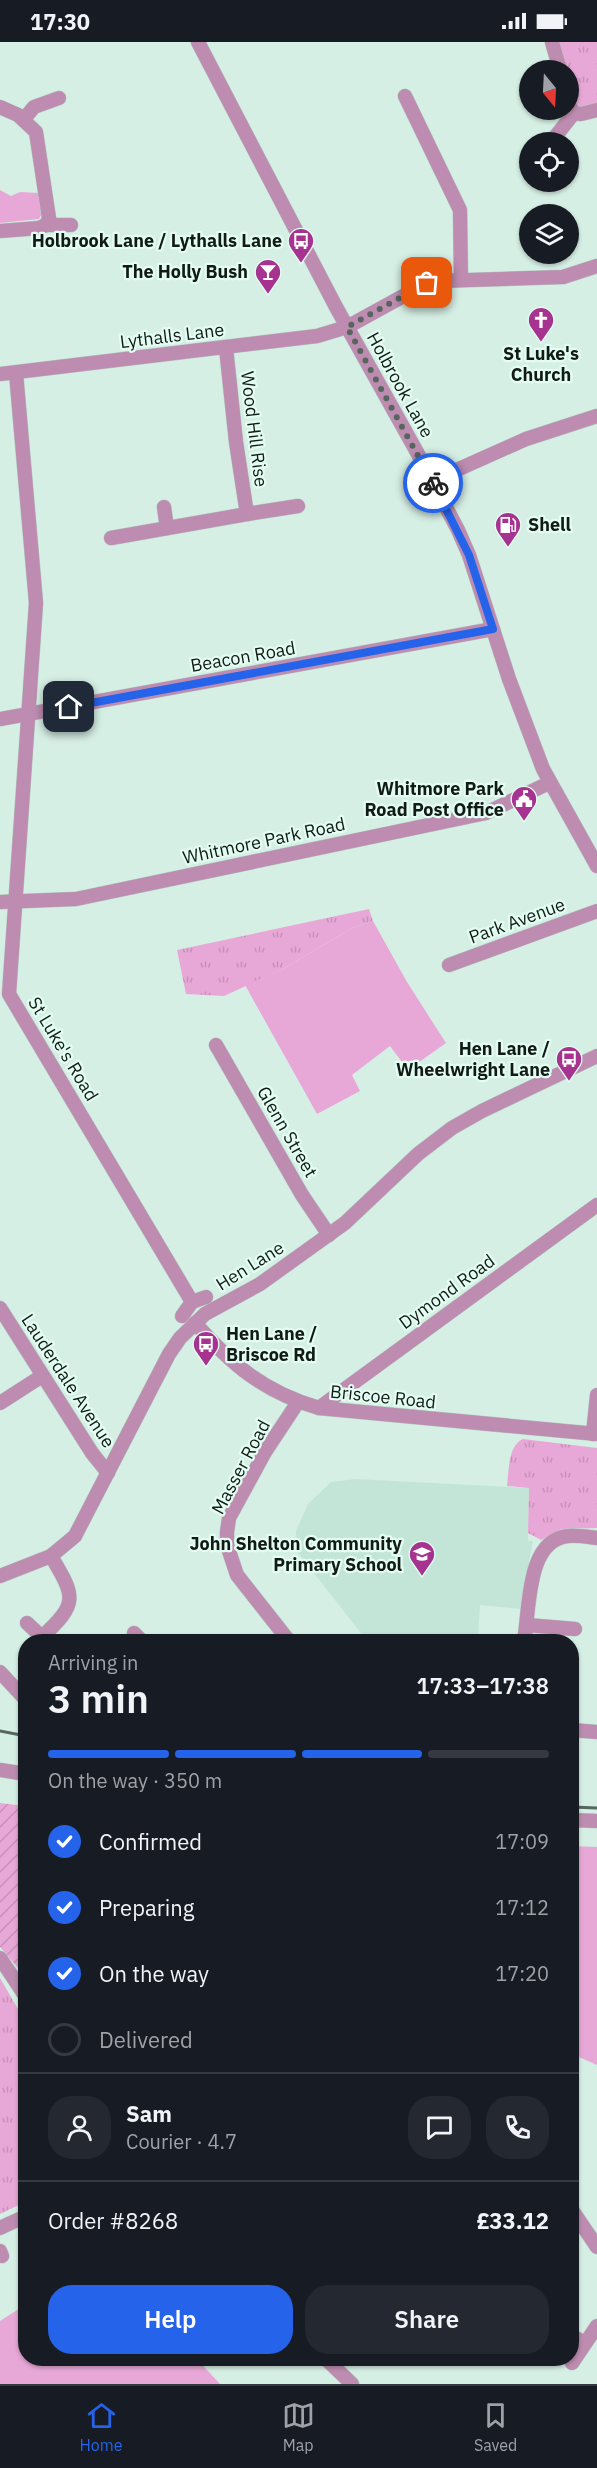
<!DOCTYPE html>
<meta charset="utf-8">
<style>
:root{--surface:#171b24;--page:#242831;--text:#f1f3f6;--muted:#9ea1a6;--line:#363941;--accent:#2563eb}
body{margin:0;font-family:"IBM Plex Sans",sans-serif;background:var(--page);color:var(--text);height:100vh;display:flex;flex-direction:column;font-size:22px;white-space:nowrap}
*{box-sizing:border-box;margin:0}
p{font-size:20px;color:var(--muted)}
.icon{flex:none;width:33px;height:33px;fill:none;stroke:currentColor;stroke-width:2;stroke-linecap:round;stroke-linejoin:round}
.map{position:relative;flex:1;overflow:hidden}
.sheet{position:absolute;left:18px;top:1592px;width:561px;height:732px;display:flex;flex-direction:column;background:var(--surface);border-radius:24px;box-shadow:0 2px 4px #0004}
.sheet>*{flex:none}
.needle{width:39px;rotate:162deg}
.tools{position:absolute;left:519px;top:18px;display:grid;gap:12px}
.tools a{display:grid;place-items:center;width:60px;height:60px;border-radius:50%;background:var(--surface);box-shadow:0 2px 4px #0004;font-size:30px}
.pin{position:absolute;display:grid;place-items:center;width:51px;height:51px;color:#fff;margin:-26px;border-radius:12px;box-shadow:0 3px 9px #0006}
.courier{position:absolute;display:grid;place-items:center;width:60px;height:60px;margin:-30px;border:4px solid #2563eb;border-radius:50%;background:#fff;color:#222;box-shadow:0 2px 8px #0007}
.headline em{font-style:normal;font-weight:600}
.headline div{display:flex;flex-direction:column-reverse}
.headline{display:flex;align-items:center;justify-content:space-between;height:102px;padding:0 30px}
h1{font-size:39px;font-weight:600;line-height:45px}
.bar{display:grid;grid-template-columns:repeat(4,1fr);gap:9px 6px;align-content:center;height:72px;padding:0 30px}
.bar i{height:8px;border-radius:4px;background:var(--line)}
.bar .current{background:var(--accent)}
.bar p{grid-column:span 4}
.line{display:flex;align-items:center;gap:15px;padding:0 30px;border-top:2px solid var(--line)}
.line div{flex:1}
.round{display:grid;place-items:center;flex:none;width:63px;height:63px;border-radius:24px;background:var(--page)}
ol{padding:0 30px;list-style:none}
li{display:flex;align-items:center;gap:18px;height:66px}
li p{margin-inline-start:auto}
li .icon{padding:6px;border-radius:50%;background:var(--accent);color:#fff;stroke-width:4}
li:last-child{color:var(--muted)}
li i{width:33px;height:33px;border:3px solid var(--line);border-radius:50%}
.action{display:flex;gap:12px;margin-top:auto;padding:12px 30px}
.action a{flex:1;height:69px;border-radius:24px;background:var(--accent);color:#fff;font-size:24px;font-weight:600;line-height:69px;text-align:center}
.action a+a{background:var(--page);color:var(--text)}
.status{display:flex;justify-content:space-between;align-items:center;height:42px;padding:0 30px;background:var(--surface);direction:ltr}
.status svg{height:16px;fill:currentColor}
.menu{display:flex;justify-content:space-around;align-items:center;height:84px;border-top:2px solid var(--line);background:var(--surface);font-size:16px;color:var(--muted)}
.menu a{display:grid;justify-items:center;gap:3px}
.menu .current{color:var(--accent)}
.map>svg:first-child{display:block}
.built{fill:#c3e5d7}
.grass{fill:url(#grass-tufts)}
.park{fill:#e8a8d7}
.garden{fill:url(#garden-furrows)}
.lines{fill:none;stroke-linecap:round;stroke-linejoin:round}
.minor-casing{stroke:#b3c9c0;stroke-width:15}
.minor{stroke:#bd8cb0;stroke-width:14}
.rail{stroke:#576660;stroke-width:3}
.done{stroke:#56655e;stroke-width:6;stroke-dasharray:0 10.8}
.route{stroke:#2563eb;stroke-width:8}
.labels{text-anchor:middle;stroke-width:4.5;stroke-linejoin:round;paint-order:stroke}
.poi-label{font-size:18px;font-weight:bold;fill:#111a16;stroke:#e3fdf2;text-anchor:end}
.street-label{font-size:18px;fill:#111a16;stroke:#e3fdf2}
</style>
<div class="status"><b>17:30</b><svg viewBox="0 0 49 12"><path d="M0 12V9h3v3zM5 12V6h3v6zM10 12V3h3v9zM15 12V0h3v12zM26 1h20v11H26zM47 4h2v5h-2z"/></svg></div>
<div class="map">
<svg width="597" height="2342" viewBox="0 0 597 2342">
<defs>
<pattern id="grass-tufts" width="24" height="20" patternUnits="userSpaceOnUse" patternTransform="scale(1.5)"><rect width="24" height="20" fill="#e8a8d7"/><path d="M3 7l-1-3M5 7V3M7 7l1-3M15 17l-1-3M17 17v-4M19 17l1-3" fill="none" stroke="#c690b8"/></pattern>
<pattern id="garden-furrows" width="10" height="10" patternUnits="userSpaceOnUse" patternTransform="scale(1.5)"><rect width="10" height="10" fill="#e8a8d7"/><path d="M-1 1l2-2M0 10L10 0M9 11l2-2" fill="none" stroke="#c690b8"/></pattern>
</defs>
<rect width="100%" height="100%" fill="#d6efe5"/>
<!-- built -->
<polygon class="built" points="356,1437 529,1446 528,1499 533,1499 520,1567 480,1563 478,1599 367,1599 295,1507 296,1489 308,1462 331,1440"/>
<!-- grass -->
<g class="grass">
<path d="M558,0H597V63L579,67C570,60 569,40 568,28H566Z"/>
<polygon points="369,867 373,879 352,886 283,927 224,954 186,952 177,908"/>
<path d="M523,1397L597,1406V1486L561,1487L541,1498L528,1491L529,1446L507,1444C509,1429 508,1403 523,1397Z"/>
<polygon points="0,1936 25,1979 25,2160 0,2172"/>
</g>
<!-- park -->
<g class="park">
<polygon points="0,148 11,154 20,150 39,151 41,173 39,177 0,181"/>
<polygon points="373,879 407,940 446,1001 408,1028 390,1004 352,1033 360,1049 317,1072 245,943 283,927 352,886"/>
<polygon points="572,1804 597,1805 597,2023 572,2012"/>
<polygon points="25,2263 26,2316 196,2316 220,2342 0,2342 0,2279"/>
</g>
<!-- garden -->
<polygon class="garden" points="0,1761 25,1764 25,1934 0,1905"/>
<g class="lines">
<!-- minor casing -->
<g class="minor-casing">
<g id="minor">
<polyline points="198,0 336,265 418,412 458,488 469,513 509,637 543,727 597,824"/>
<polyline points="552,0 560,28"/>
<polyline points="405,54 460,168 461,238"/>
<polyline points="568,61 574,71 581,72 597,68"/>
<polyline points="0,65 18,73 36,90 49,176 46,183 39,186 0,189"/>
<polyline points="24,77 34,65 59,56"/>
<polyline points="551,100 574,71"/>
<polyline points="46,183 71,183"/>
<polyline points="16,331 36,561 9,952 192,1260"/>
<polyline points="0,332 317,294 347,285 427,241 438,239 563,235 597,224"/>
<polyline points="432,439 526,397 597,374"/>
<polyline points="164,465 167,486"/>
<polyline points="247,472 298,464"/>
<polyline points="111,496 247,472 236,400 226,306"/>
<polyline points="0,677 493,587"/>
<polyline points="0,860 76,857 486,771 549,741"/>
<polyline points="449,923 597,869"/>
<polyline points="216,1003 302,1153 329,1193"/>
<polyline points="0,1266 92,1411 108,1431"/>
<polyline points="182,1274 192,1260 206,1255"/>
<path d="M195,1281C232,1323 264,1350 319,1366L597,1392"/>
<polyline points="0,1361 42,1334"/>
<polyline points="319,1366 597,1163"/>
<polyline points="593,1392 597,1353"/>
<polyline points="0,1534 51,1514 75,1494 169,1312 180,1296 205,1272 260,1242 345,1181 418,1112 452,1086 482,1069 597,1014"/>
<polyline points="27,1581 46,1599"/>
<polyline points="527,1583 575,1587"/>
<polyline points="134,1591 142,1599"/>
<path d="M42,1595C78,1561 76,1556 51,1514"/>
<polyline points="289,1599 237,1533 227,1503 227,1490 229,1476 265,1410 298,1360"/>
<path d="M524,1599C530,1567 526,1498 568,1494C577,1493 588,1495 597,1496"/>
<polyline points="0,1630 26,1658"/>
<polyline points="572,1688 597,1690"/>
<polyline points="0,1728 26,1732"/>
<polyline points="572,1778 597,1779"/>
<polyline points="0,1916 26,1955"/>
<polyline points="572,2168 597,2205"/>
<polyline points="0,2186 26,2174"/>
<polyline points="0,2209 2,2214"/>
<polyline points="572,2294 585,2301"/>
<polyline points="325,2316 352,2342"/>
<polyline points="572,2321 597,2284"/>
</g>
</g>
<!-- minor -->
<use href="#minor" class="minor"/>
<!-- rail -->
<g class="rail">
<polyline points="0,1689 26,1694"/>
<polyline points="572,1765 597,1766"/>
</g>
</g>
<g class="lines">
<!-- done -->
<polyline class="done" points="427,241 347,285 433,441"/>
<!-- route -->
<polyline class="route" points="69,665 493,587 469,513 433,441"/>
</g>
<!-- icons -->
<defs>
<g id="bus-pin" transform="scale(1.35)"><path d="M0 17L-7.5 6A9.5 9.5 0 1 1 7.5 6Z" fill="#a5338f" stroke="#e3fdf2"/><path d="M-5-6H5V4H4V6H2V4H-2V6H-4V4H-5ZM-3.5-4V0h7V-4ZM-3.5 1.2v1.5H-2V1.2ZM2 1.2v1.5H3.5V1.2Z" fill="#fff"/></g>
<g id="bar-pin" transform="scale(1.35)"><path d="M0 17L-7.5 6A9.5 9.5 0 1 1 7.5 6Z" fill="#a5338f" stroke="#e3fdf2"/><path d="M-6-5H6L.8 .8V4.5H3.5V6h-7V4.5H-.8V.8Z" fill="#fff"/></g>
<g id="church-pin" transform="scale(1.35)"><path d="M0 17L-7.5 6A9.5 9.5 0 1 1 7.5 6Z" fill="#a5338f" stroke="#e3fdf2"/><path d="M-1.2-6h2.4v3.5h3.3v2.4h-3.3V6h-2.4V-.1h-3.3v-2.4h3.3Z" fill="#fff"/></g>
<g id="fuel-pin" transform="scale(1.35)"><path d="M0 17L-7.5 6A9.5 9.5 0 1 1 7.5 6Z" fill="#a5338f" stroke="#e3fdf2"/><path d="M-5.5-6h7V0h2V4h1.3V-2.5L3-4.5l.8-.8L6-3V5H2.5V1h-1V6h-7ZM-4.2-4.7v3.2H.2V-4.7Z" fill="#fff"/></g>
<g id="civic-pin" transform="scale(1.35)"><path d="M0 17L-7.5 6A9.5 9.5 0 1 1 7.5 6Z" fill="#a5338f" stroke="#e3fdf2"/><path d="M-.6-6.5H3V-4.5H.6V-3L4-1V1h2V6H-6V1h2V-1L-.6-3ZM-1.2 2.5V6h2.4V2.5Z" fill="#fff"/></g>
<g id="school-pin" transform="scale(1.35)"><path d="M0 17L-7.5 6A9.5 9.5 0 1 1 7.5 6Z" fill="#a5338f" stroke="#e3fdf2"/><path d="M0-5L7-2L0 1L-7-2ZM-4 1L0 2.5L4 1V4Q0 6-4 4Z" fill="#fff"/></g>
</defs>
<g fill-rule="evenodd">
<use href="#bus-pin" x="301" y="199"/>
<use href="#bar-pin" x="268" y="230"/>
<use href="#church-pin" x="541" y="278"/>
<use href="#fuel-pin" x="508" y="483"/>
<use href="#civic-pin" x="524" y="757"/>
<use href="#bus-pin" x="569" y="1017"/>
<use href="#bus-pin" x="206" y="1302"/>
<use href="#school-pin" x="422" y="1512"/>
</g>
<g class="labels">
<!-- poi labels -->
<g class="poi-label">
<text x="282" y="205">Holbrook Lane / Lythalls Lane</text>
<text x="248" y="236">The Holly Bush</text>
<text x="541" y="318" text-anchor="middle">St Luke's<tspan x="541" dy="21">Church</tspan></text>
<text x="528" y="489" text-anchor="start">Shell</text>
<text x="504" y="753">Whitmore Park<tspan x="504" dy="21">Road Post Office</tspan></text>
<text x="550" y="1013">Hen Lane /<tspan x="550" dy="21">Wheelwright Lane</tspan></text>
<text x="226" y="1298" text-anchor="start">Hen Lane /<tspan x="226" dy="21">Briscoe Rd</tspan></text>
<text x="402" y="1508">John Shelton Community<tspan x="402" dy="21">Primary School</tspan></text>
</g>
<!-- street labels -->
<g class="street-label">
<text transform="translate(172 294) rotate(-7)" y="6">Lythalls Lane</text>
<text transform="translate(400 343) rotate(61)" y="6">Holbrook Lane</text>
<text transform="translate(254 387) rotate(83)" y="6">Wood Hill Rise</text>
<text transform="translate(243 615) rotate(-10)" y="6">Beacon Road</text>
<text transform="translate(264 799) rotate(-12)" y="6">Whitmore Park Road</text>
<text transform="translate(517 879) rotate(-20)" y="6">Park Avenue</text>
<text transform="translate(63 1007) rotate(59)" y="6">St Luke's Road</text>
<text transform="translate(287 1090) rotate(60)" y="6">Glenn Street</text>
<text transform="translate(250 1224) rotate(-32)" y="6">Hen Lane</text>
<text transform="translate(447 1250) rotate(-36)" y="6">Dymond Road</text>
<text transform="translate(68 1339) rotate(57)" y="6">Lauderdale Avenue</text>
<text transform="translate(383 1355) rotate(6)" y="6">Briscoe Road</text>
<text transform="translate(241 1425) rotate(-62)" y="6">Masser Road</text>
</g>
</g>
</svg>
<div class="tools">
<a><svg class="needle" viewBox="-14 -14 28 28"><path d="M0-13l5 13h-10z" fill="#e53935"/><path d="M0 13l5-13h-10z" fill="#9ea1a6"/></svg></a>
<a><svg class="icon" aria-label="locate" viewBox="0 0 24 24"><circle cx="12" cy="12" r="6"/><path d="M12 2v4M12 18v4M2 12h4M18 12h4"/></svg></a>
<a><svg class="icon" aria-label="layers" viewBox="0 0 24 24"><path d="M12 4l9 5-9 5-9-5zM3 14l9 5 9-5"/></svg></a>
</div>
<div class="pin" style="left:427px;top:241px;background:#ea580c"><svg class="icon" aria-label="bag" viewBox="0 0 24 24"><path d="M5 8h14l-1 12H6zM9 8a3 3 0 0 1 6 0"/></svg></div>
<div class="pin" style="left:69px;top:665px;background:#1f2937"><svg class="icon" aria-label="home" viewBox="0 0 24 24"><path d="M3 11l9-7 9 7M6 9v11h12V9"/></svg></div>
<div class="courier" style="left:433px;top:441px"><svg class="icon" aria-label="bike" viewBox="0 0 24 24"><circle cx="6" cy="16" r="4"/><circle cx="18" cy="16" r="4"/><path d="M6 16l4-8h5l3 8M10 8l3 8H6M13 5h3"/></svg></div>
<section class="sheet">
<div class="headline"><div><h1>3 min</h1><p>Arriving in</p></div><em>17:33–17:38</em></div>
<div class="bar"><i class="current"></i><i class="current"></i><i class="current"></i><i></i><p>On the way · 350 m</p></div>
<ol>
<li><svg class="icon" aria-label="check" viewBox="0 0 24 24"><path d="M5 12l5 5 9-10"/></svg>Confirmed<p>17:09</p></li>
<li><svg class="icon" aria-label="check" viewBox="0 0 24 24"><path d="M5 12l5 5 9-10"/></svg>Preparing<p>17:12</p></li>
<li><svg class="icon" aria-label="check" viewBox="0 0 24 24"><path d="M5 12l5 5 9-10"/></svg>On the way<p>17:20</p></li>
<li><i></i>Delivered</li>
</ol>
<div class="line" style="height:108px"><a class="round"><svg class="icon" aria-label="person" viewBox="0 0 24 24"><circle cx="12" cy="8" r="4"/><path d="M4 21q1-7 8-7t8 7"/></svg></a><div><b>Sam</b><p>Courier · 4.7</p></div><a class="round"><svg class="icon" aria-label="chat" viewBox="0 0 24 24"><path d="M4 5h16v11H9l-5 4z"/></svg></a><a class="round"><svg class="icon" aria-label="phone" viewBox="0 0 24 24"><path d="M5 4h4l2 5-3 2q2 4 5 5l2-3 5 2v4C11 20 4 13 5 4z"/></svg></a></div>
<div class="line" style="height:78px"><div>Order #8268</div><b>£33.12</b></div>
<div class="action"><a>Help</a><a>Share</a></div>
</section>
</div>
<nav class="menu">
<a class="current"><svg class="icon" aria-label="home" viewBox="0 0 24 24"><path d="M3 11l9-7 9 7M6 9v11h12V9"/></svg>Home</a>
<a><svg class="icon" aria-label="map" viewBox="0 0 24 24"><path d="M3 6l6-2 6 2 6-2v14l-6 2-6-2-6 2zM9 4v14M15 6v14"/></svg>Map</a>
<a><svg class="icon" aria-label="saved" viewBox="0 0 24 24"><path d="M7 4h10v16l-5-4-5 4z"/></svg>Saved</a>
</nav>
